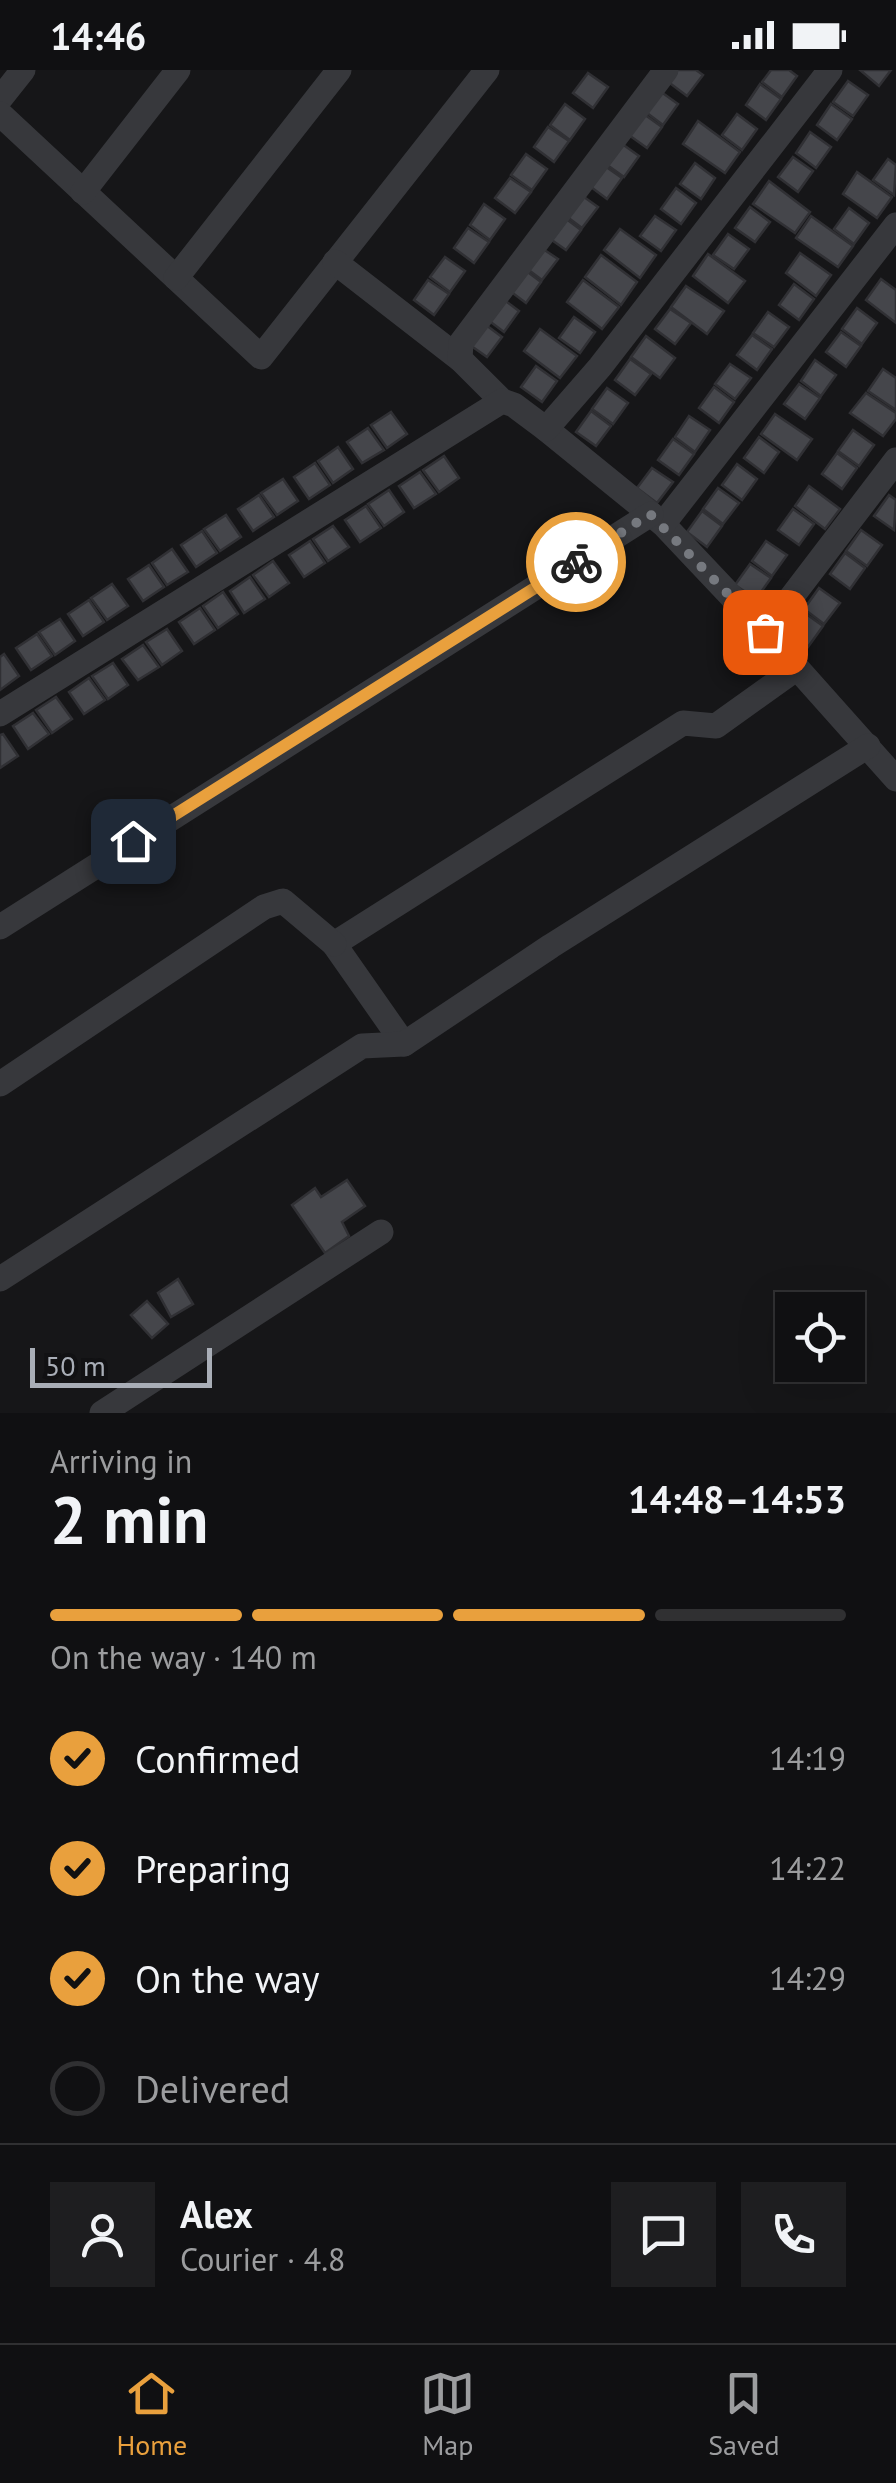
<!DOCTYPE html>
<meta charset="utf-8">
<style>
:root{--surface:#101012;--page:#1e1e20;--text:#f1f3f6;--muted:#9c9d9f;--line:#303032;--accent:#e9a03d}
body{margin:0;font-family:"PT Sans",sans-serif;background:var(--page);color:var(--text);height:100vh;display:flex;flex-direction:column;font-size:38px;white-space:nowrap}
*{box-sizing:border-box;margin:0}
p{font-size:32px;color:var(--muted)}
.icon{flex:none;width:55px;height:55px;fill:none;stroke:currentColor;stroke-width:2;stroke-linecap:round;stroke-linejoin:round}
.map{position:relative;height:1343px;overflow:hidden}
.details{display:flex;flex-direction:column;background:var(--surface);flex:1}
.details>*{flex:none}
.fabs{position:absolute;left:775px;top:1222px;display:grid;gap:20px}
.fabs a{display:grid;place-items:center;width:90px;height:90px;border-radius:0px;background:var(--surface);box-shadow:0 10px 40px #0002,0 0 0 2px var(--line);font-size:50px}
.scale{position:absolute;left:30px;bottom:25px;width:182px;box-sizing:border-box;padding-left:10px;border:5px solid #a9aeb7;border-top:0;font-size:28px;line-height:35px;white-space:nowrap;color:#a9aeb7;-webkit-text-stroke:8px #111113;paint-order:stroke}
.pin{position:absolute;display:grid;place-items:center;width:85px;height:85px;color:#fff;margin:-42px;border-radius:20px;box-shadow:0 5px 15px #0006}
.courier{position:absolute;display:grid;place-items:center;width:100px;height:100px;margin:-50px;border:8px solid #e9a03d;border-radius:50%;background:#fff;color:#222;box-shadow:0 2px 12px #0007}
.head em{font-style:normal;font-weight:600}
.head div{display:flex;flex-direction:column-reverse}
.head{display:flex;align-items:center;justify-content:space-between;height:170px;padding:0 50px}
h1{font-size:65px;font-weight:600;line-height:75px}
.bar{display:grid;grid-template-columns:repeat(4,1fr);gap:15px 10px;align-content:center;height:120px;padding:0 50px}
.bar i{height:12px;border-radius:8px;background:var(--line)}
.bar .current{background:var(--accent)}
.bar p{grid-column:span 4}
.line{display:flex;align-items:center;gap:25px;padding:0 50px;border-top:2px solid var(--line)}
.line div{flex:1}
.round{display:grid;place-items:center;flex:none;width:105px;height:105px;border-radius:0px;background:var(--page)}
ol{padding:0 50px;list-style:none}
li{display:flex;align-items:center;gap:30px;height:110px}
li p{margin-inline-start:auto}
li .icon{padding:10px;border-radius:50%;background:var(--accent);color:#111;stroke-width:4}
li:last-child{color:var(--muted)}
li i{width:55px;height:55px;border:5px solid var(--line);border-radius:50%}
.status{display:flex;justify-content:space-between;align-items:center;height:70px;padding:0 50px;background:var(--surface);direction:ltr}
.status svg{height:28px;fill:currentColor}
.dock{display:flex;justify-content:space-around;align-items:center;height:140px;border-top:2px solid var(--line);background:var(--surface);font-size:28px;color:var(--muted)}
.dock a{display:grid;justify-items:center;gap:5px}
.dock .current{color:var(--accent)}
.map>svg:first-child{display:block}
.building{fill:#45464b;stroke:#303034;stroke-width:2.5}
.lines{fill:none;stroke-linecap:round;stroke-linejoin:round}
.street{stroke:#37383c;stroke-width:25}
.done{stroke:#76797f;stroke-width:10;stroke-dasharray:0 18}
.route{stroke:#e9a03d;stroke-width:12}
</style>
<div class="status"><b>14:46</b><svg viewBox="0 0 49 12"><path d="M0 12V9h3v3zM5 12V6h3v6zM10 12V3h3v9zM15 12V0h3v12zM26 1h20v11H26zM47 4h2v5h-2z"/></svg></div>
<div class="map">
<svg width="896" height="1343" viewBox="0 0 896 1343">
<rect width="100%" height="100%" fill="#161618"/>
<!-- building -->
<g class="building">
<polygon points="675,0 696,0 703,5 687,26 667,11"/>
<polygon points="771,0 789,0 797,6 782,27 762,12"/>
<polygon points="860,0 891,0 879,16"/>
<polygon points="588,3 608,17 593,38 573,23"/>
<polygon points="848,11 868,25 853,46 833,32"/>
<polygon points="760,14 781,29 766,50 746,35"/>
<polygon points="657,19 678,34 663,55 643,40"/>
<polygon points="565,34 585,49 570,70 550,55"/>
<polygon points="831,34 852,49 837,70 817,55"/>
<polygon points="641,42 662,57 647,78 626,63"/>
<polygon points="737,44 757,59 742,80 722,65"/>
<polygon points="698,51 740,82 725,103 683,74"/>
<polygon points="548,57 569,71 554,92 534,77"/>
<polygon points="810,62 831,77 816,98 796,83"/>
<polygon points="618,71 639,86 624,107 603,92"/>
<polygon points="526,84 547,99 532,120 511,105"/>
<polygon points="793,87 813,101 798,122 778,107"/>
<polygon points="888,89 896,95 894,125 873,110"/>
<polygon points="695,93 715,108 701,129 680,114"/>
<polygon points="602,94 622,108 607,129 587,114"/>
<polygon points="857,102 892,127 877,148 843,124"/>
<polygon points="510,108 531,122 515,143 495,128"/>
<polygon points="769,111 810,142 795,163 753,134"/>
<polygon points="676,118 696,133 681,154 661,139"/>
<polygon points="577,122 598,137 582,158 562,143"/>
<polygon points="484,134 505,149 490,170 470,155"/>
<polygon points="750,137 770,152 755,172 735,158"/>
<polygon points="849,138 869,153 854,174 834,159"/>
<polygon points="561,145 581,160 566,180 546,166"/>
<polygon points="655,146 676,160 661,181 640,166"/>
<polygon points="811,146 853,176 838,197 796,168"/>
<polygon points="468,158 489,172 474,193 454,178"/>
<polygon points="620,159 656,185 640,208 604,180"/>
<polygon points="728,164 749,179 734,199 713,185"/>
<polygon points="537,175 558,189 542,210 522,195"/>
<polygon points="800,183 831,205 816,226 786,203"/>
<polygon points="708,184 745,211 728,233 693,206"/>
<polygon points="601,185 637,212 621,235 585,207"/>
<polygon points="445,187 465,201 450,222 430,207"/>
<polygon points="521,197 541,212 526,233 506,218"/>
<polygon points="881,209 896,220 896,253 866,230"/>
<polygon points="428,210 449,224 434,245 414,230"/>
<polygon points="583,210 619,237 602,259 567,232"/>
<polygon points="794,214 814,229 799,250 779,235"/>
<polygon points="686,216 724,241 707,264 671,237"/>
<polygon points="499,226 519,241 504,262 484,247"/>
<polygon points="857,238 877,253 862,274 842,259"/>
<polygon points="670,239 691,253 675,274 655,259"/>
<polygon points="768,242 789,257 774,277 753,263"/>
<polygon points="574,247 595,262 580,283 559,268"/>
<polygon points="482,252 502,267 487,287 467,273"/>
<polygon points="540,259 577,286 560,308 524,281"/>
<polygon points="841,262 861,276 846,297 826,282"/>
<polygon points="752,265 772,279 757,300 737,285"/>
<polygon points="646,266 675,288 660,308 631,287"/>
<polygon points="630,289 651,304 635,325 615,310"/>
<polygon points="815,290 836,305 821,326 801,311"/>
<polygon points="730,294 751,308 735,329 715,314"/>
<polygon points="536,296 557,311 542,332 521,317"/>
<polygon points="883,299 896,308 896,340 868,321"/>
<polygon points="799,314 820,328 805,349 784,334"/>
<polygon points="714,317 734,332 719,353 699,338"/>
<polygon points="607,318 628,333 613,354 592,339"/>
<polygon points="866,323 896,343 896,349 883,366 850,343"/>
<polygon points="591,341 611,356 596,376 576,362"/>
<polygon points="391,342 407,364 387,378 371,355"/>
<polygon points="775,344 812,369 797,390 761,364"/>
<polygon points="689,346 710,360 695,382 675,367"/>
<polygon points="368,358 384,380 362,393 347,372"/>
<polygon points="853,360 874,375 859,396 838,381"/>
<polygon points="759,367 779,382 764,403 744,388"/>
<polygon points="673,369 694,384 679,405 658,390"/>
<polygon points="338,377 353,399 333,413 318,391"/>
<polygon points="837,383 857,398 842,419 822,404"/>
<polygon points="444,386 459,408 439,422 423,400"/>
<polygon points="315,393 330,415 309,429 294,407"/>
<polygon points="737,394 757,409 742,430 722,415"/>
<polygon points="652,398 673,412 657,433 637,418"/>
<polygon points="420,402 436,424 414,438 399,416"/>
<polygon points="283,409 298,431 277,445 261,423"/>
<polygon points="809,416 840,439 825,459 795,436"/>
<polygon points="718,418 739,433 723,454 703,439"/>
<polygon points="389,420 404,442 384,456 368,434"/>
<polygon points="259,425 274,447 253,461 238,439"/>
<polygon points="889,425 896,430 894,460 874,446"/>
<polygon points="366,436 381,458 360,472 345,450"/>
<polygon points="793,439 814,454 799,475 778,460"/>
<polygon points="702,441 722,456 707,477 687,462"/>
<polygon points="226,445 241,467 220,481 204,459"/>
<polygon points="333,456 349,477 328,491 313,469"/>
<polygon points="861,460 882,475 867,496 846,481"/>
<polygon points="202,461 217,483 196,497 181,475"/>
<polygon points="310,471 325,493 304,507 289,485"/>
<polygon points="766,471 787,485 772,506 752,491"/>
<polygon points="172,479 188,502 167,515 152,493"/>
<polygon points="845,483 865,498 850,519 830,504"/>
<polygon points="273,491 289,513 269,527 253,505"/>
<polygon points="750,494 771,508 756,529 735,515"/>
<polygon points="149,495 164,517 143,531 128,509"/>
<polygon points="250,507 265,529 244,543 230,521"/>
<polygon points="112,514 128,536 107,550 91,528"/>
<polygon points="819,518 840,533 824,554 804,539"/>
<polygon points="223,522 238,544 218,558 203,536"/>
<polygon points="89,530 104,552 83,566 68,544"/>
<polygon points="200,538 215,560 194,574 179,552"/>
<polygon points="802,541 823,556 808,577 788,562"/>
<polygon points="60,549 75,571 55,585 39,562"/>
<polygon points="167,559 182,581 162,595 146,572"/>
<polygon points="37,564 52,586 31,600 16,578"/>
<polygon points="143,575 159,597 138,610 122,589"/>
<polygon points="4,584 19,606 0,620 0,587"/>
<polygon points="113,593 128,615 108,629 92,606"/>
<polygon points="89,608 105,630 84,644 69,622"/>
<polygon points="56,627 72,649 52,663 36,640"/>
<polygon points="33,643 49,664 28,679 13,656"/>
<polygon points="3,664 18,686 0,698 0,665"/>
<polygon points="347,1110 365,1136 342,1152 349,1166 325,1183 292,1135 315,1118 321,1127"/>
<polygon points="178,1209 193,1234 171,1247 158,1223"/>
<polygon points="147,1231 168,1254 152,1268 131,1245"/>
</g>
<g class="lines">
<!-- street -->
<g class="street">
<polyline points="0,29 23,0"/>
<polyline points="0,44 261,287 487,0"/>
<polyline points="83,122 178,0"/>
<polyline points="335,192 460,289"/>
<polyline points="176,208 339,0"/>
<polyline points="502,331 460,289 461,273 666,0"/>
<polyline points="546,359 663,454 765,562 896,390"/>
<polyline points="663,454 896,155"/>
<polyline points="765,562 896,709"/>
<polyline points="0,644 502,331 514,335 546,359 600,297 830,0"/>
<polyline points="0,857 651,444"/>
<polyline points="404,974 334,874 683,653 716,656 797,598"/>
<polyline points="0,1014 264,837 283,831 334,874"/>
<polyline points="0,1209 362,976 404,974 551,876 868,676"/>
<polyline points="102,1343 381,1162"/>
</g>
</g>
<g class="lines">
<!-- done -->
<polyline class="done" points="576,492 650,444 765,562"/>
<!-- route -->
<polyline class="route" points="133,771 576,492"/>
</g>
</svg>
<div class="fabs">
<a><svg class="icon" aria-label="locate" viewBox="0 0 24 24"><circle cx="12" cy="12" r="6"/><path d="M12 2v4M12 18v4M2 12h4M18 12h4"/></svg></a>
</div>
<div class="scale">50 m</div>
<div class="pin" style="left:765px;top:562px;background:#ea580c"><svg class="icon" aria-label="bag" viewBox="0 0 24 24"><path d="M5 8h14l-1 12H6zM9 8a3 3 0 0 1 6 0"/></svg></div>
<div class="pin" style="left:133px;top:771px;background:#1f2937"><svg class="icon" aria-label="home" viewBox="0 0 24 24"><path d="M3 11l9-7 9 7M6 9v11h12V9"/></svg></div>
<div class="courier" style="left:576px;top:492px"><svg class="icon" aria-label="bike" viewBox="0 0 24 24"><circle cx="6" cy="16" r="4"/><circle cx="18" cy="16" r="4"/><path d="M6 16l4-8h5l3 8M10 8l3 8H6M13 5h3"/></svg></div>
</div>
<section class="details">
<div class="head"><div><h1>2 min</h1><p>Arriving in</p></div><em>14:48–14:53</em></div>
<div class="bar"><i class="current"></i><i class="current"></i><i class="current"></i><i></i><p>On the way · 140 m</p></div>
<ol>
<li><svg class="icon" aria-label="check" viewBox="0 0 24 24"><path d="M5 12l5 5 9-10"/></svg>Confirmed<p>14:19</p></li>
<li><svg class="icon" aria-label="check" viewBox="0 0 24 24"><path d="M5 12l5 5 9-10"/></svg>Preparing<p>14:22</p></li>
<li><svg class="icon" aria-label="check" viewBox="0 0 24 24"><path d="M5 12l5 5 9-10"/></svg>On the way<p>14:29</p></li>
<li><i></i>Delivered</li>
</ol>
<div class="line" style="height:180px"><a class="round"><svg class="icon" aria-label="person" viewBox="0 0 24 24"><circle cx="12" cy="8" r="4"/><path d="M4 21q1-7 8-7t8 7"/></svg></a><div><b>Alex</b><p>Courier · 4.8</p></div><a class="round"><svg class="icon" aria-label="chat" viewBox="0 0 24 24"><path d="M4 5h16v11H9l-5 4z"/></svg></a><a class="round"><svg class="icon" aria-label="phone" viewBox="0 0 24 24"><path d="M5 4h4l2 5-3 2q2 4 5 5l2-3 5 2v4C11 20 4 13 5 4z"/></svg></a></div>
</section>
<nav class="dock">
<a class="current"><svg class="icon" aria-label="home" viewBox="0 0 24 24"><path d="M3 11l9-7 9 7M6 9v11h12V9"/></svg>Home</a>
<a><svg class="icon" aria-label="map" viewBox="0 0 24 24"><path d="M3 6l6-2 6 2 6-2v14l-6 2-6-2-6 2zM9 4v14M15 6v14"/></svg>Map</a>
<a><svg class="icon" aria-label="saved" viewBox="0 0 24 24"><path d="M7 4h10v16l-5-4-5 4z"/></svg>Saved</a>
</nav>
